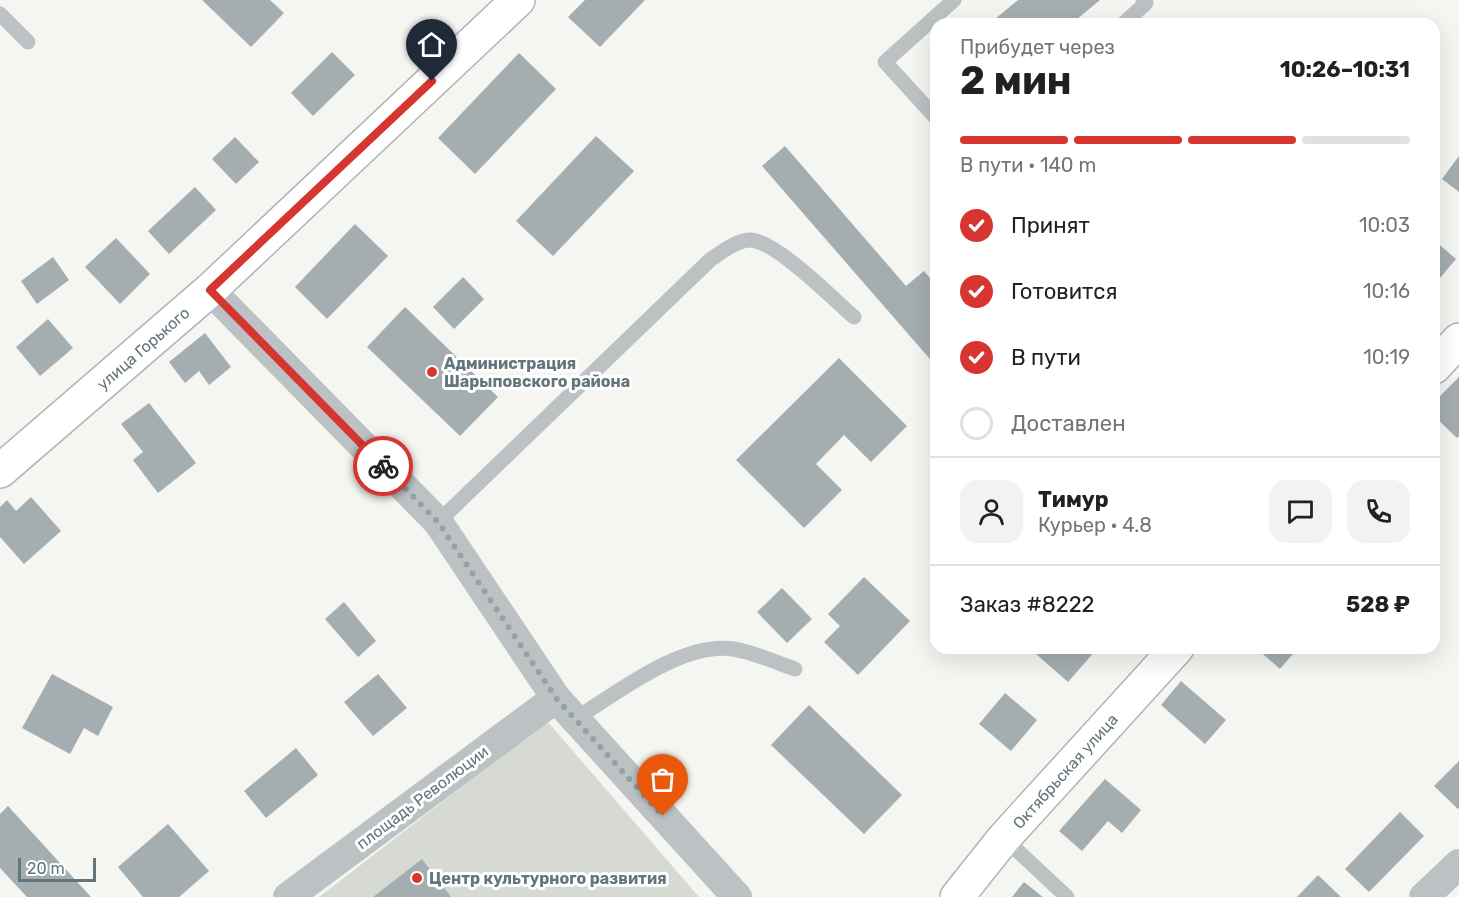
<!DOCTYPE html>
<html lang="ru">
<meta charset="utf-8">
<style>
:root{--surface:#fff;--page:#f2f2f2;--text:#202124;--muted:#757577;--line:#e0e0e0;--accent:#d73530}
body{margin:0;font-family:Rubik,sans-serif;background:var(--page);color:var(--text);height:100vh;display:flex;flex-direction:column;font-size:22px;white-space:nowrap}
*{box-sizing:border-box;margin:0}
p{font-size:20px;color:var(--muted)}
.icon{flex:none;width:33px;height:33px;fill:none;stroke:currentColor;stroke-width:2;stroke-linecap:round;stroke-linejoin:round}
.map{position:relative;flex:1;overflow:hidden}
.sheet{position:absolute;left:930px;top:18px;width:510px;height:636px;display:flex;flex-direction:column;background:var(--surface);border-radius:18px;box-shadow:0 6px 24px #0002}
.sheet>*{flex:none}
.scale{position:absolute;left:18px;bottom:15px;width:78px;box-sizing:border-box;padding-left:6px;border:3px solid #62767b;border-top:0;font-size:16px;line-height:21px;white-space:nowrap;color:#62767b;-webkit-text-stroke:4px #fff;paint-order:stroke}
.pin{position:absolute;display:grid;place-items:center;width:51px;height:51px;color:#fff;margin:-62px -26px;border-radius:50% 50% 50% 0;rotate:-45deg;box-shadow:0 0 6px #0007}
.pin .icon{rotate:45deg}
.courier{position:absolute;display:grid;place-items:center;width:60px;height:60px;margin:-30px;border:4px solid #d73530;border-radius:50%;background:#fff;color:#222;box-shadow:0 2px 8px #0007}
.head em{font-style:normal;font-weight:700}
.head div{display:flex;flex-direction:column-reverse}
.head{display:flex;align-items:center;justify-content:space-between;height:102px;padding:0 30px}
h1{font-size:39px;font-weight:700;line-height:45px}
.bar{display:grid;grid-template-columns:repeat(4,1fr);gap:9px 6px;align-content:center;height:72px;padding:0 30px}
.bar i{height:8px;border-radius:4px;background:var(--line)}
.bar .active{background:var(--accent)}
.bar p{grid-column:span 4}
.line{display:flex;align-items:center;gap:15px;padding:0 30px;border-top:2px solid var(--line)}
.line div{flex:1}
.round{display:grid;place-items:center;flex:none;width:63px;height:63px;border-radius:18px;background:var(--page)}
ol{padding:0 30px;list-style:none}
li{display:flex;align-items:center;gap:18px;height:66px}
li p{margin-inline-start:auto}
li .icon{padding:6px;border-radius:50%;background:var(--accent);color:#fff;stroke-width:4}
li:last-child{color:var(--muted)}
li i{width:33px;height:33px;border:3px solid var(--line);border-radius:50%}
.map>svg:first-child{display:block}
.green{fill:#d6dad2}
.building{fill:#a4aeb1}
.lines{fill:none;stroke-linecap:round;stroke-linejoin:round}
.secondary-casing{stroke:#adb5b7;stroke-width:36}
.lane{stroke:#bcc2c4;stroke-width:15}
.street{stroke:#bcc2c4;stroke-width:30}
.secondary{stroke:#fff;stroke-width:33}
.done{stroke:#95a2a5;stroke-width:6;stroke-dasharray:0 10.8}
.route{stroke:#d73530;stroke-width:8}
.poi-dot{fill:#d73530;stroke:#fff;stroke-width:2}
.labels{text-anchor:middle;stroke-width:6;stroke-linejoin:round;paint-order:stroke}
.street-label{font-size:16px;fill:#62767b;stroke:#fff}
.poi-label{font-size:16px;font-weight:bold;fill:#62767b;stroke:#fff;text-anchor:start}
</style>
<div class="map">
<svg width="1459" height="897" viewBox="0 0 1459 897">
<rect width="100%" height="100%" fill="#f5f5f2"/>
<!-- green -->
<polygon class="green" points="547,721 699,897 319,897"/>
<!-- building -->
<g class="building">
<polygon points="202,0 270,0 284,13 251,47"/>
<polygon points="585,0 645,0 600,47 568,17"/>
<polygon points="1018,0 1100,0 1071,24 989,24"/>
<polygon points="332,52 355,75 313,116 291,93"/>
<polygon points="519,53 556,89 475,174 438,138"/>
<polygon points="596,136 634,171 553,256 516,221"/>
<polygon points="235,137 259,162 236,184 212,159"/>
<polygon points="785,146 906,286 924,271 936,285 936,366 762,166"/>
<polygon points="1459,156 1459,192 1442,179"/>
<polygon points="195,187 216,210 169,254 148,231"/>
<polygon points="355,224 388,256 327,319 295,287"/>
<polygon points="116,238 150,274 120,304 85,267"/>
<polygon points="1434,240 1456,259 1434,285"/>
<polygon points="53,257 69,280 37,304 21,281"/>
<polygon points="463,277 484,299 454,329 433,307"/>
<polygon points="405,307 498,397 460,436 367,347"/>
<polygon points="48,319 73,348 40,376 16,347"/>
<polygon points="205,333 231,367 209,385 199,371 185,383 169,362"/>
<polygon points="839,358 907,426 871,462 844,435 816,464 842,490 804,528 736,460"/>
<polygon points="1459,377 1459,436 1457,438 1434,416 1434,402"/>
<polygon points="149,403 196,463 158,493 133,460 143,452 121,424"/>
<polygon points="31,497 61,531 24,564 0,537 0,507 7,500 16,511"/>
<polygon points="864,577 910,621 858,675 824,642 840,626 828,614"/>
<polygon points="782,588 812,619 787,643 757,612"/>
<polygon points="344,602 376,641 358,657 325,619"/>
<polygon points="1041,648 1092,648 1095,651 1068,682 1036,654"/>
<polygon points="1256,648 1298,648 1280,669"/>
<polygon points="52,674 113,707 98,736 84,728 70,754 22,728"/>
<polygon points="378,674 407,708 373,736 344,702"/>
<polygon points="1181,681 1226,720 1205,744 1161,705"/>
<polygon points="1005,693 1037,720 1011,751 979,724"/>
<polygon points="809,705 902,795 864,834 771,745"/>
<polygon points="296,748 318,775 266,818 244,791"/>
<polygon points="1459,761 1459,808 1458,809 1434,786"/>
<polygon points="1105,779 1141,810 1122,833 1108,821 1082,851 1059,831"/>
<polygon points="8,806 91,897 27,897 0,868 0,814"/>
<polygon points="1400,812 1424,836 1369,892 1345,869"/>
<polygon points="168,824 209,871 179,897 143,897 118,867"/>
<polygon points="422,859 451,897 373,897"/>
<polygon points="1318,875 1341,897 1297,897"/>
<polygon points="1024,882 1043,897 1012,897"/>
</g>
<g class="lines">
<!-- secondary casing -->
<g class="secondary-casing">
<g id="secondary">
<polyline points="1434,367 1459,340"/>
<polyline points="0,471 210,290 518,0"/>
<polyline points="957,897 1004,838 1177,648"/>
</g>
</g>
<!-- lane -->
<g class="lane">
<polyline points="0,14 28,42"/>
<polyline points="1123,24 1146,3 1143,0"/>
<polyline points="936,118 885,62 954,0"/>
<path d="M438,522L710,260C722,252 736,240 751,240C777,242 832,298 854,317"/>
<path d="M575,719C617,693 683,641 733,649C753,652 775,662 795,669"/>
<polyline points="1004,838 1067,897"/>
</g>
<!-- street -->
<g class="street">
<polyline points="210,290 438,522 556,698 737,897"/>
<polyline points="288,897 556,698"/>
<polyline points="1424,897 1459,864"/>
</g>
<!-- secondary -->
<use href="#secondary" class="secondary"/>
</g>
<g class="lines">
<!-- done -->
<polyline class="done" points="383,466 438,522 556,698 663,816"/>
<!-- route -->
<polyline class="route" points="383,466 210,290 432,81"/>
</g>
<!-- markers -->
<g class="poi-dot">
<circle cx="432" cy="372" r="6"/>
<circle cx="417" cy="878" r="6"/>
</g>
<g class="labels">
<!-- street labels -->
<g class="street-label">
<text transform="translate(143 348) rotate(-41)" y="6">улица Горького</text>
<text transform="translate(1065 771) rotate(-48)" y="6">Октябрьская улица</text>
<text transform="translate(422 797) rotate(-37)" y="6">площадь Революции</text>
</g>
<!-- poi labels -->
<g class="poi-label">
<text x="444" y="369">Администрация<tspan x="444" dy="18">Шарыповского района</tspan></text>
<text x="429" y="884">Центр культурного развития</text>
</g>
</g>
</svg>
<div class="scale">20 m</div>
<div class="pin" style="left:663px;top:816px;background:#ea580c"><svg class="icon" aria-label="bag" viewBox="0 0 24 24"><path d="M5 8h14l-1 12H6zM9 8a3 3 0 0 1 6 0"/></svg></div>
<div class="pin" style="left:432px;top:81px;background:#1f2937"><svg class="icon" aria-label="home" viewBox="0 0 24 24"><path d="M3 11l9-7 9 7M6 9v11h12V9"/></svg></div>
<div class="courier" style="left:383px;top:466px"><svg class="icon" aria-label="bike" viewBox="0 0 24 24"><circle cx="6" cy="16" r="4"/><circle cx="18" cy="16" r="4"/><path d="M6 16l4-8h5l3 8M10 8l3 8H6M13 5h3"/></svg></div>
<section class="sheet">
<div class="head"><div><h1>2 мин</h1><p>Прибудет через</p></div><em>10:26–10:31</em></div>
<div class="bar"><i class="active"></i><i class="active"></i><i class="active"></i><i></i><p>В пути · 140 m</p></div>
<ol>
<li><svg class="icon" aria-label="check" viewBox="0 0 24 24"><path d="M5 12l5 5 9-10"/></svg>Принят<p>10:03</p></li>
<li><svg class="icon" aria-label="check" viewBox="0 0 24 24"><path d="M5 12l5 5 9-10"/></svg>Готовится<p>10:16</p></li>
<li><svg class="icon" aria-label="check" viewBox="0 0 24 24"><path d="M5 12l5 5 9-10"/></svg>В пути<p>10:19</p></li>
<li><i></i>Доставлен</li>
</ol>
<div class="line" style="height:108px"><a class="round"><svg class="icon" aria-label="person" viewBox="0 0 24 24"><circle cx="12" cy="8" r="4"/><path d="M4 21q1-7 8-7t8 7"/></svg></a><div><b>Тимур</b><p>Курьер · 4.8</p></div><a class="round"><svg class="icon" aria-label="chat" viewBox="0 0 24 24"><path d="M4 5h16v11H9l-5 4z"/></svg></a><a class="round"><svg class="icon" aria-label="phone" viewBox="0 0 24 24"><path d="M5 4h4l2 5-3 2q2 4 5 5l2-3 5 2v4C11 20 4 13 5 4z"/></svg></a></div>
<div class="line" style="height:78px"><div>Заказ #8222</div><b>528 ₽</b></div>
</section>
</div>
